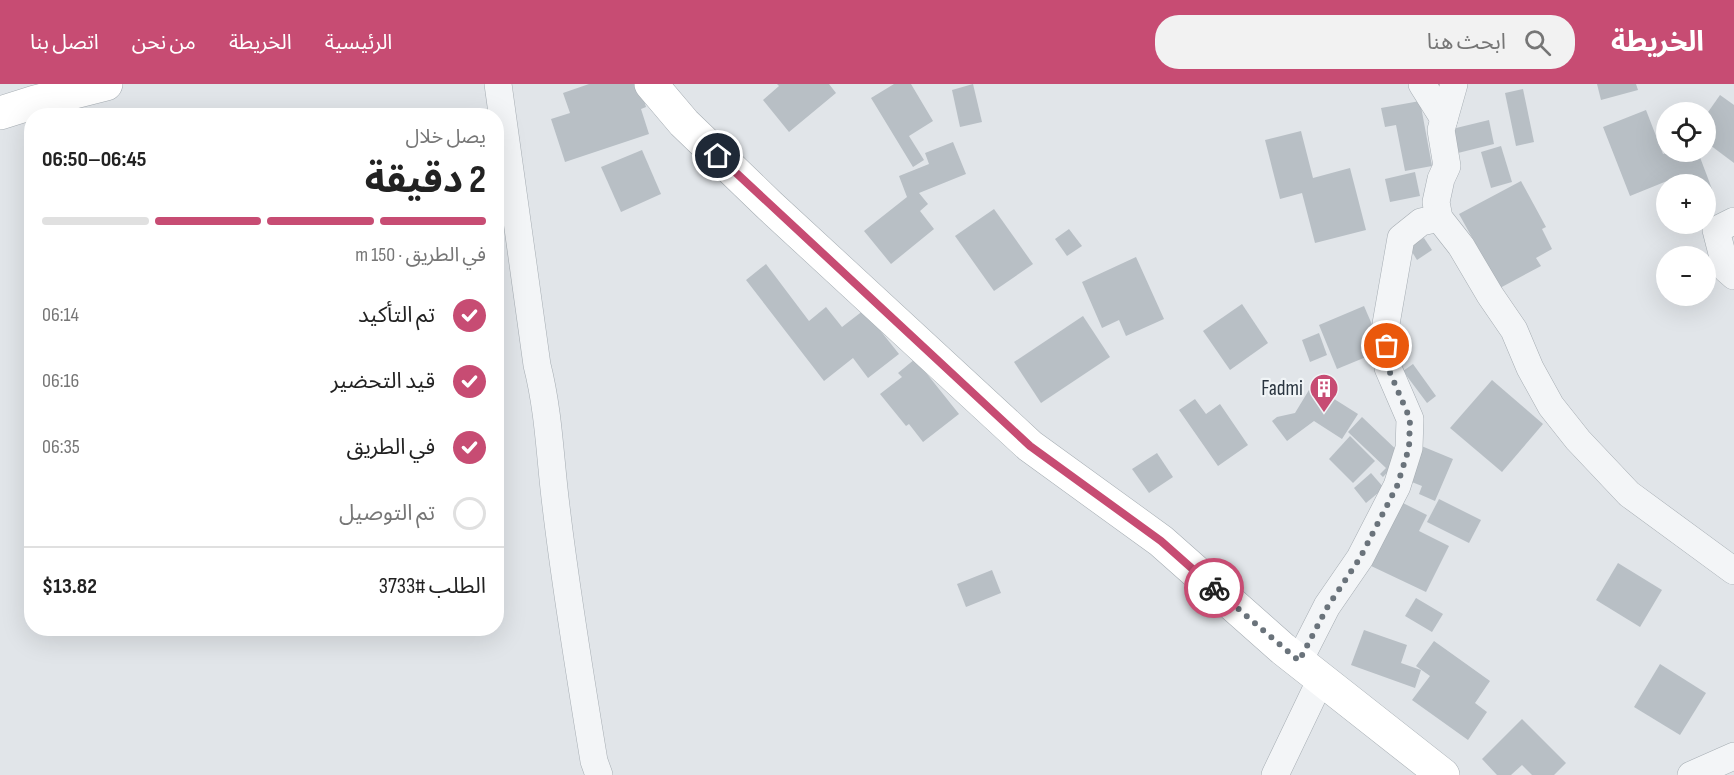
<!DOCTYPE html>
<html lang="ar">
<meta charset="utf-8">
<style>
:root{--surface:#fff;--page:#f2f2f2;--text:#222;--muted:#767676;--line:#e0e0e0;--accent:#c74c73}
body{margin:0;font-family:"Sofia Sans Condensed","Noto Sans Arabic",sans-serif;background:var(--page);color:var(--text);direction:rtl;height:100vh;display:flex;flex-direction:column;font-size:22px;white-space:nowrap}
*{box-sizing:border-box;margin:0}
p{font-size:20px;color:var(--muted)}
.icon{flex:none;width:33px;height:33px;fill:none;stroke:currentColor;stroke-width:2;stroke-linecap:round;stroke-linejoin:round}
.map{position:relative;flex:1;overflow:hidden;direction:ltr}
.side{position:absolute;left:24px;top:24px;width:480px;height:528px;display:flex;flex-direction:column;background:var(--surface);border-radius:24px;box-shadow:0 6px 24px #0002;direction:rtl}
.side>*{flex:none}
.fabs{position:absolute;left:1656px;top:18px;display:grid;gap:12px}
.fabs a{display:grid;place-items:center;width:60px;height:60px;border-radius:50%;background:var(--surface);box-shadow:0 6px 24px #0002;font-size:30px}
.pin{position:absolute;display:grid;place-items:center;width:51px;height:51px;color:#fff;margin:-26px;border:3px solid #fff;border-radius:50%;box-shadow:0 2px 6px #0007}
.courier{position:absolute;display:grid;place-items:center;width:60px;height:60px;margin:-30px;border:4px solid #c74c73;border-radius:50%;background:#fff;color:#222;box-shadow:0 2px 8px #0007}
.headline em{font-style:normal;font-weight:700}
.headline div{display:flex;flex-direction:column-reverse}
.headline{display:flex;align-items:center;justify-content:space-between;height:102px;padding:0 18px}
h1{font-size:39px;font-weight:700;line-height:45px}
.bar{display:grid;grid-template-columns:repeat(4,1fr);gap:9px 6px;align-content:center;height:72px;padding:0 18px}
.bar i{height:8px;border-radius:4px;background:var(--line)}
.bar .on{background:var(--accent)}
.bar p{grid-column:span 4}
.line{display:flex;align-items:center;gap:15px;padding:0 18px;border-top:2px solid var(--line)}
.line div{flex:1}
ol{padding:0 18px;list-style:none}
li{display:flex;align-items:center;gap:18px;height:66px}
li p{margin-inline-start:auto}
li .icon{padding:6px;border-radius:50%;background:var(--accent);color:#fff;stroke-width:4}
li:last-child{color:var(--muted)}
li i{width:33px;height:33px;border:3px solid var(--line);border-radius:50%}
header{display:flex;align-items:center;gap:36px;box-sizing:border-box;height:84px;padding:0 30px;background:var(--accent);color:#fff}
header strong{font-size:28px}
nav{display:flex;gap:33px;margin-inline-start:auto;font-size:21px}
.search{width:420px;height:54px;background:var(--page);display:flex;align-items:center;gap:15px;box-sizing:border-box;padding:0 21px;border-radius:24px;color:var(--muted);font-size:22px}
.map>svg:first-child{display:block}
.building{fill:#b8bfc5}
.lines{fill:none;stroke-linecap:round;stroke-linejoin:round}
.street-casing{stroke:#a6adb3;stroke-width:28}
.secondary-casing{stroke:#a6adb3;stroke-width:34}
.street{stroke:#f3f5f7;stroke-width:27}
.secondary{stroke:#fff;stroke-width:33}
.done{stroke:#6a737b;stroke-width:6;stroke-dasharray:0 10.8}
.route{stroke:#c74c73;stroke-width:8}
.labels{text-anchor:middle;stroke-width:4.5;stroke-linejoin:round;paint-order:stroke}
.poi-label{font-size:21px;fill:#2a3540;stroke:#f0f4f6;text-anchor:end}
</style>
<header>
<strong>الخريطة</strong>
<div class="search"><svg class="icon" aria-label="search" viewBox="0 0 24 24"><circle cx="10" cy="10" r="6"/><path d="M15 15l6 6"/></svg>ابحث هنا</div>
<nav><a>الرئيسية</a><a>الخريطة</a><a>من نحن</a><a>اتصل بنا</a></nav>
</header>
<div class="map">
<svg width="1734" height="691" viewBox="0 0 1734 691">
<rect width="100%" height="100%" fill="#e1e5e9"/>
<!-- building -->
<g class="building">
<polygon points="589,0 639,0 646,23 641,25 649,50 565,78 551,35 570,29 563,9"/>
<polygon points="777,0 829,0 836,9 789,48 763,16 779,2"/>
<polygon points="894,0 911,0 933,37 909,52 924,76 913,83 871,14"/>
<polygon points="973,0 982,38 960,43 952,6"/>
<polygon points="1597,0 1636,0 1638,6 1601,16"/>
<polygon points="1523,5 1534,58 1516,62 1505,9"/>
<polygon points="1720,11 1734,21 1734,79 1706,58 1706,31"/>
<polygon points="1420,17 1432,82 1405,87 1396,41 1385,43 1381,24"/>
<polygon points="1646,26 1663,70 1669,68 1698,68 1712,105 1706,107 1706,100 1669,100 1667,97 1630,112 1603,43"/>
<polygon points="1489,36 1494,60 1458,69 1452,45"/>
<polygon points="1301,47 1313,94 1350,84 1366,146 1315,159 1302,109 1280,115 1265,56"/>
<polygon points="953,58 966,90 919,109 928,120 920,127 934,145 891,180 864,147 907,113 899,92 929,80 925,69"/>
<polygon points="1501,62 1512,98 1491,104 1481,68"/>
<polygon points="642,66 661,110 621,128 601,83"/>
<polygon points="1415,88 1420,112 1390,118 1385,95"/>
<polygon points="1521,97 1546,143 1542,145 1552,165 1536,174 1541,182 1500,204 1459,130"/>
<polygon points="994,125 1033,180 994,207 955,152"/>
<polygon points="1069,145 1082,162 1067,172 1055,155"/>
<polygon points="1424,154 1432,166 1417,176 1409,163"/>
<polygon points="1136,173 1164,235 1126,252 1119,236 1102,244 1082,198"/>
<polygon points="766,180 809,237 826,223 842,243 864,226 899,270 868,294 853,274 824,297 746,196"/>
<polygon points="1242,220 1268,259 1230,286 1203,247"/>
<polygon points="1364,222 1383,266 1337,285 1319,241"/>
<polygon points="1083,232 1110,273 1041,319 1014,278"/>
<polygon points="1319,249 1327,271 1310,278 1302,256"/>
<polygon points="915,275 959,330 923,358 909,340 906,342 880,310 902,293 898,289"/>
<polygon points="1413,280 1436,312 1427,319 1403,287"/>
<polygon points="1492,296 1543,340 1502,388 1450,344"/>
<polygon points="1312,301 1358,330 1342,355 1314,337 1287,357 1272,337 1277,333 1295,329"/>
<polygon points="1195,315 1206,330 1220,320 1248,361 1218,382 1179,326"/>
<polygon points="1362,333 1403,372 1383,393 1380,390 1386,384 1348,348"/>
<polygon points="1350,352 1375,377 1353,399 1329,375"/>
<polygon points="1419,361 1453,375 1435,417 1419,410 1422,402 1404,395"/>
<polygon points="1157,369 1173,393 1149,409 1132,385"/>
<polygon points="1371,389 1384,404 1366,419 1354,404"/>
<polygon points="1395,415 1427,431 1419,447 1449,462 1426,508 1369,481"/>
<polygon points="1439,415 1481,436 1469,459 1427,438"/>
<polygon points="1618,479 1662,506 1640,543 1596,516"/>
<polygon points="992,486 1001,509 966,523 957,500"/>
<polygon points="1416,514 1443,530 1432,548 1405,532"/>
<polygon points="1364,546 1407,561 1401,579 1421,586 1415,604 1351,581"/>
<polygon points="1434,557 1490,597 1475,619 1487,628 1468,656 1412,616 1430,592 1416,582"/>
<polygon points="1660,580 1706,609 1680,651 1634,623"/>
<polygon points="1522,635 1566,679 1554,691 1532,691 1522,681 1511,691 1497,691 1482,675"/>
</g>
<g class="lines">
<!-- street casing -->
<g class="street-casing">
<g id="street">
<path d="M498,0L537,281C549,328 550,375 556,422C566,507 580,592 594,677L599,691"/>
<polyline points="1422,0 1444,35"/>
<polyline points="1454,0 1441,46 1447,82 1441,95 1436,118 1439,134 1461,162 1490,211 1514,246 1530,284 1551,322 1578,356 1629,410 1734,487"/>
<polyline points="1734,137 1716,146 1726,185 1734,192"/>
<polyline points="1299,577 1327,522 1360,474 1397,402 1409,364 1410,335 1388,284 1386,240 1401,154 1421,138 1439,134"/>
<polyline points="1275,691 1321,595"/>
<polyline points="1691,691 1734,672"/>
</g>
</g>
<!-- secondary casing -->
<g class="secondary-casing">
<g id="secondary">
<polyline points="651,0 684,39 769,121 1030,362 1161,457 1283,565 1443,691"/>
<polyline points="0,29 35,18 106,0"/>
</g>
</g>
<!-- street -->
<use href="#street" class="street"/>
<!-- secondary -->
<use href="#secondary" class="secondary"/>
</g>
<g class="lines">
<!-- done -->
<polyline class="done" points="1214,504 1299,577 1328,522 1360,474 1397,402 1409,364 1410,335 1388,284 1387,262"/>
<!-- route -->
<polyline class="route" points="718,72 1030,362 1161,457 1214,504"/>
</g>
<!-- icons -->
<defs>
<g id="building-pin" transform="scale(1.5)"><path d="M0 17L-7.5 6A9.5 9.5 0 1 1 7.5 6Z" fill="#c74c73" stroke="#f0f4f6"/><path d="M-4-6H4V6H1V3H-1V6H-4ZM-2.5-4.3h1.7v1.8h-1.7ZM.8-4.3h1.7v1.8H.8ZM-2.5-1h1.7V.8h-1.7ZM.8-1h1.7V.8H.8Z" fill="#fff"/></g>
</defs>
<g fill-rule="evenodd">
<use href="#building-pin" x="1324" y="304"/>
</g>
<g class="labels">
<!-- poi labels -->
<g class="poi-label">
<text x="1303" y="311">Fadmi</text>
</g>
</g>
</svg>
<div class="fabs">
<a><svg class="icon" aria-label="locate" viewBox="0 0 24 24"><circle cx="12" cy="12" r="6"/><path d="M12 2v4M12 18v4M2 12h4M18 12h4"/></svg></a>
<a>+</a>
<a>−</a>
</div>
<div class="pin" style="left:1387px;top:262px;background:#ea580c"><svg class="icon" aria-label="bag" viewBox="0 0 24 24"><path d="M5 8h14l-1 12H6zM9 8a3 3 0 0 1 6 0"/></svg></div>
<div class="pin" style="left:718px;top:72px;background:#1f2937"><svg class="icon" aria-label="home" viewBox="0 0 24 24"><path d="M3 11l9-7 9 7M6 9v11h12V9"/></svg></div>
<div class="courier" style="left:1214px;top:504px"><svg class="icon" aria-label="bike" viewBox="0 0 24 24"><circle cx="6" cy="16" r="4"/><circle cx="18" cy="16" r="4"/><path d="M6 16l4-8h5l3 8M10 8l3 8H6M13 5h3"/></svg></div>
<section class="side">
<div class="headline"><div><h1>2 دقيقة</h1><p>يصل خلال</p></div><em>06:45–06:50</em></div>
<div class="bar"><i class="on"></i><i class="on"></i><i class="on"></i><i></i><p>في الطريق · 150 m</p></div>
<ol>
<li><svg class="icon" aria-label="check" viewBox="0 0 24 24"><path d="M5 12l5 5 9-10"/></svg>تم التأكيد<p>06:14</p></li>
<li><svg class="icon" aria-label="check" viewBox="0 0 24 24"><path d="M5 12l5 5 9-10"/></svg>قيد التحضير<p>06:16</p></li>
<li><svg class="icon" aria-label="check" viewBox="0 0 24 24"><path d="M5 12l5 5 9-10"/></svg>في الطريق<p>06:35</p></li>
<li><i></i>تم التوصيل</li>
</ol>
<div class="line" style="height:78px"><div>الطلب #3733</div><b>$13.82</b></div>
</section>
</div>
